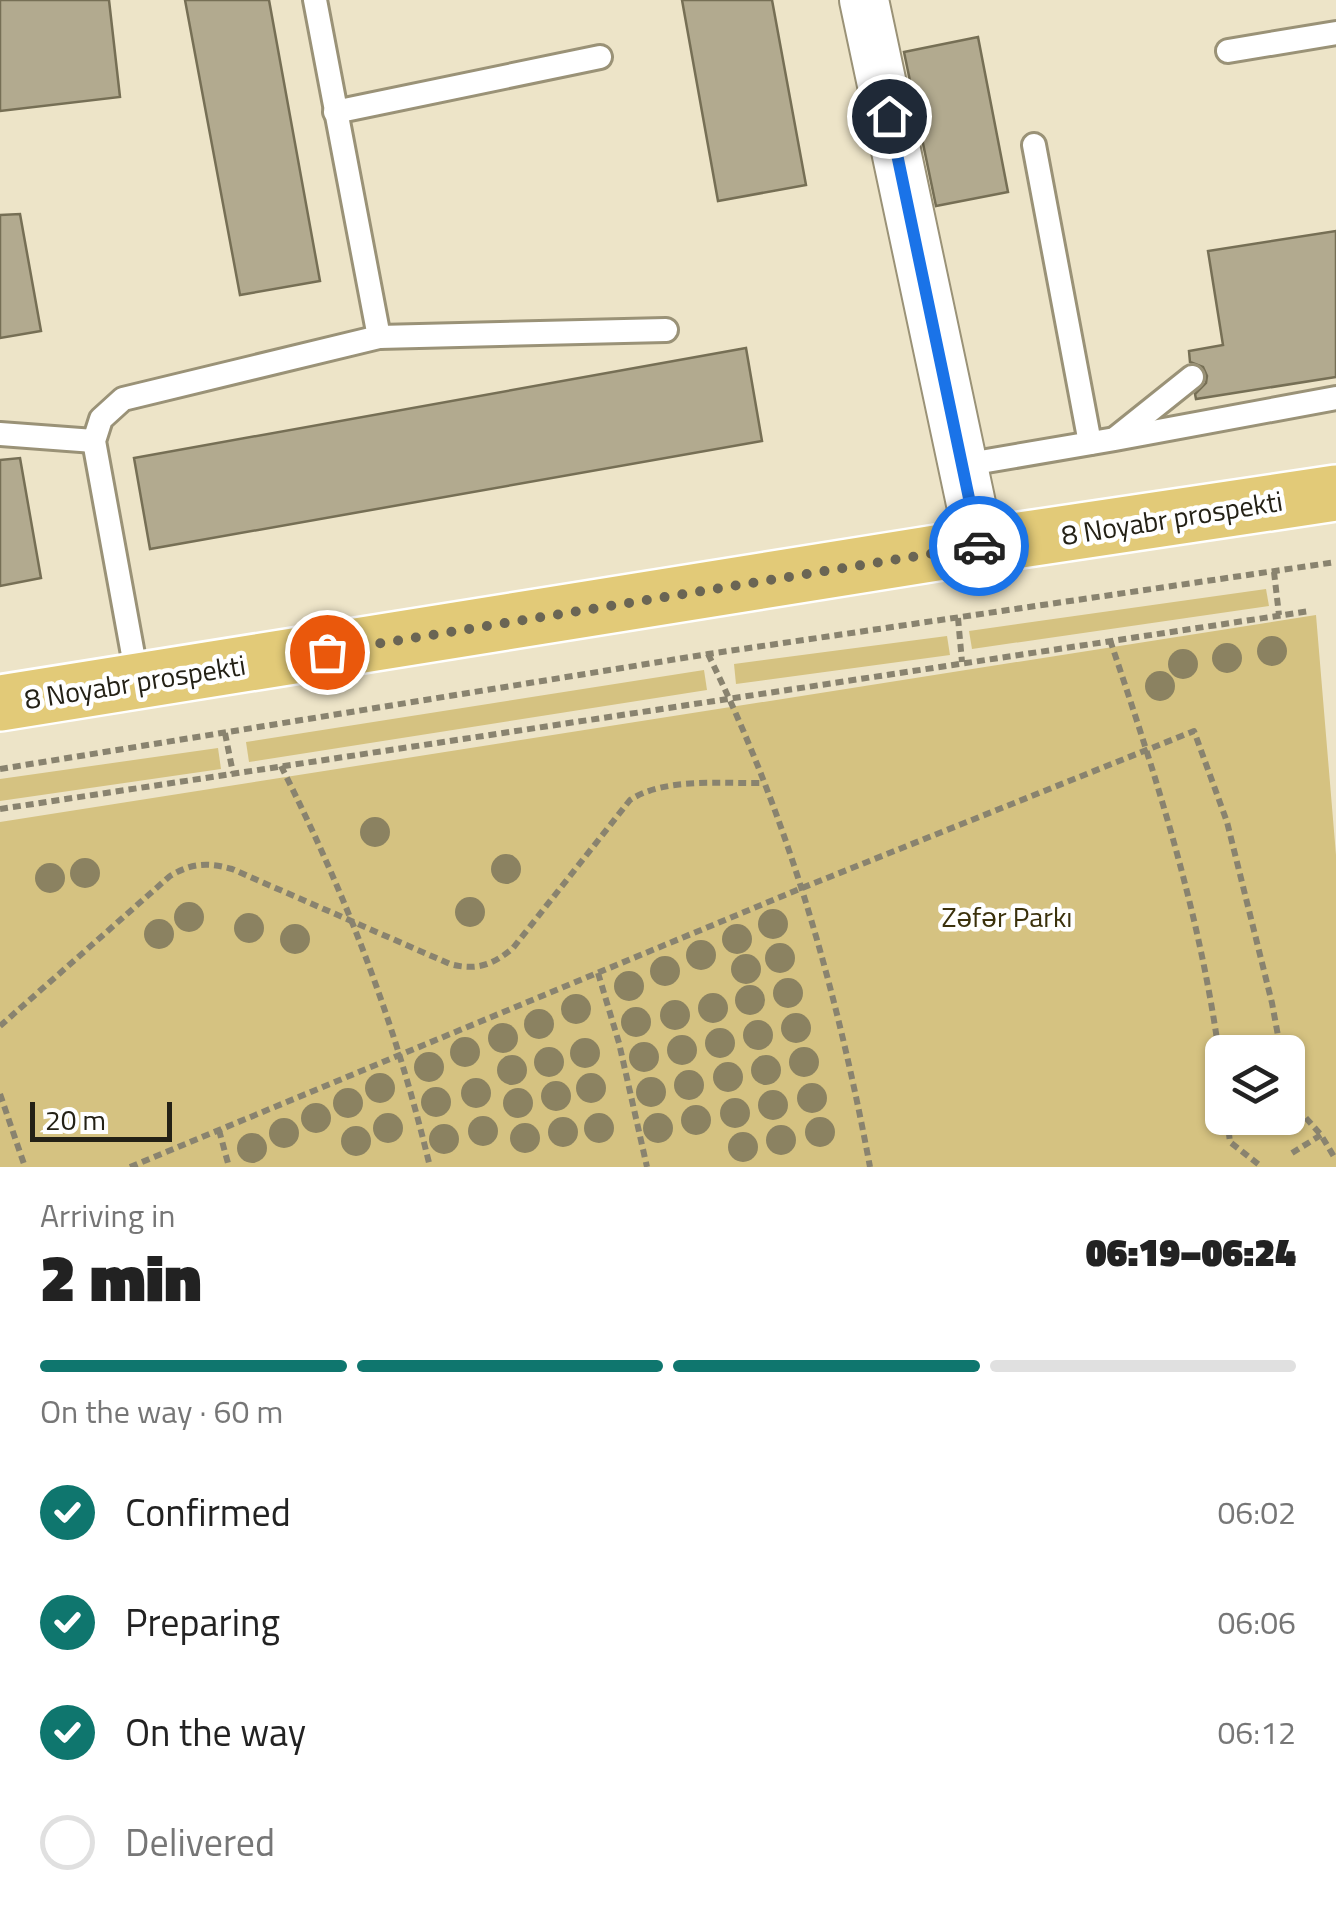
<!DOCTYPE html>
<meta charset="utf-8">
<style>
:root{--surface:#fff;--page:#f2f2f2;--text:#222;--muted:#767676;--line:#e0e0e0;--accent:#0f766e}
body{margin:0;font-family:"Titillium Web",sans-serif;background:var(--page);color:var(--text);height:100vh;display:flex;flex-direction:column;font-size:38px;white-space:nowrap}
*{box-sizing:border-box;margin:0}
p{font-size:32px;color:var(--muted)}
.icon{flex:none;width:55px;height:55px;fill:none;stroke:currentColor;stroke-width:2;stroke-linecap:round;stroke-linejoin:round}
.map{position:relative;height:1167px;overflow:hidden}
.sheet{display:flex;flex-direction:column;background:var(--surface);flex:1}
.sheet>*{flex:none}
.controls{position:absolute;left:1205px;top:1035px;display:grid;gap:20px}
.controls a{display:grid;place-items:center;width:100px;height:100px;border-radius:15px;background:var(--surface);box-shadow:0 2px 8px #0004;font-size:50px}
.scale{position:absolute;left:30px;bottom:25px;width:142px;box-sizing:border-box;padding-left:10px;border:5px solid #242116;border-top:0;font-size:28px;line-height:35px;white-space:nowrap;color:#242116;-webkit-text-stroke:8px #fff;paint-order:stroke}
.pin{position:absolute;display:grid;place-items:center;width:85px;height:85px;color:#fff;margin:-42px;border:5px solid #fff;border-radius:50%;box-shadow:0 2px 10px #0007}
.courier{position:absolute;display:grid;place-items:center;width:100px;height:100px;margin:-50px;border:8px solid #1a73e8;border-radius:50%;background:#fff;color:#222;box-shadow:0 2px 12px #0007}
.overview em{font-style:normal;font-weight:800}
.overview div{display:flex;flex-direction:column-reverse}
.overview{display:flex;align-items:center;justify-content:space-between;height:170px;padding:0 40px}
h1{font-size:65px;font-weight:800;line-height:75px}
.bar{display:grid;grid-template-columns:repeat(4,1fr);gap:15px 10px;align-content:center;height:120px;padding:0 40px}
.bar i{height:12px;border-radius:8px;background:var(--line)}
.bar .current{background:var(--accent)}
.bar p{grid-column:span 4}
ol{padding:0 40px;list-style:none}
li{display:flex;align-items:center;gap:30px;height:110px}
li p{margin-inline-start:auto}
li .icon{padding:10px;border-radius:50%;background:var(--accent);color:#fff;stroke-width:4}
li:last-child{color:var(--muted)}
li i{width:55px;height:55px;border:5px solid var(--line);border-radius:50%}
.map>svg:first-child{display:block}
.green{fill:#d5c281;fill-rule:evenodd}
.building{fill:#b2aa8f;stroke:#766f55;stroke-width:2.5}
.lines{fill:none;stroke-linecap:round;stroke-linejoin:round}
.service-casing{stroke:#9a9277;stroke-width:28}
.minor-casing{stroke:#9a9277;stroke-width:52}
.trunk-casing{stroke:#fff;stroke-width:60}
.path{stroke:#89836f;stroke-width:6;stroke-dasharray:8 5;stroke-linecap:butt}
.service{stroke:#fff;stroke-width:22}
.minor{stroke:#fff;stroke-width:48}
.trunk{stroke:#e2ca78;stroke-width:55}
.tree{fill:#8b8261}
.done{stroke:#6a6554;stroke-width:10;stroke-dasharray:0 18}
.route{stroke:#1a73e8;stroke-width:12}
.labels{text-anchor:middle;stroke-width:9;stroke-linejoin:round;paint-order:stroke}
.street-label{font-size:28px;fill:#242116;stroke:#fff}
.park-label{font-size:28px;fill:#3b310c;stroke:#fff}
</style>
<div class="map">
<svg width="1336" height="1167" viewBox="0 0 1336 1167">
<rect width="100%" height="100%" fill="#ede4c8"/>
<!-- green -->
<g class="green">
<polygon points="1266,589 1269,606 972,649 969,631"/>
<path d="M1316,615L1336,855V1167H0V822ZM1288,1052V1118H1222V1052Z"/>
<polygon points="947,636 950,655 736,684 734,664"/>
<polygon points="704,670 707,690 249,762 246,742"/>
<polygon points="218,748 221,769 0,801 0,779"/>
</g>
<!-- building -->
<g class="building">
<polygon points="0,0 109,0 120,97 0,111"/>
<polygon points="185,0 269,0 320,281 240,295"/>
<polygon points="682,0 772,0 806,185 718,201"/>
<polygon points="978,37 1008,192 936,206 904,52"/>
<polygon points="20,214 41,331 0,338 0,215"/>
<polygon points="1336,231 1336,377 1196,399 1195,394 1206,383 1207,376 1203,367 1190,362 1189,351 1223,345 1208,251"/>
<polygon points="746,348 762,441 150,549 134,458"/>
<polygon points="20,458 41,578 0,586 0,460"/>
</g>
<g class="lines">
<!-- service casing -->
<g class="service-casing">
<g id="service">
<polyline points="315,0 379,337"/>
<polyline points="1228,51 1336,33"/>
<polyline points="335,112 600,57"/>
<polyline points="1034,145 1090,443"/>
<polyline points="0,434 94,441"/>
<polyline points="1117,437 1192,377"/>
<polyline points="963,465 1115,439 1336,398"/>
<polyline points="138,682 94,441 101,419 123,399 379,337 666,330"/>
</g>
</g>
<!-- minor casing -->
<g class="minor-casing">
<polyline id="minor" points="864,0 980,546"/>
</g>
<!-- trunk casing -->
<g class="trunk-casing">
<polyline id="trunk" points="0,703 980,546 1336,493"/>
</g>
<!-- path -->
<g class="path">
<polyline points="1274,572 1279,615"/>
<polyline points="958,618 962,662"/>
<path d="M1110,640C1159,785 1204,925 1222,1077"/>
<path d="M708,654C788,816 837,990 870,1167"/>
<polyline points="225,733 233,773"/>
<path d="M281,766C347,897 396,1024 430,1167"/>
<polyline points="0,769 708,654 1336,562"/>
<polyline points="0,809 1310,611"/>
<polyline points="598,973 619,1043 647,1167"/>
<path d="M0,1026L170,876C192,863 208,862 232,869L450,964C476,971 493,965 513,948L630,800C665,777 724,784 764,783"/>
<polyline points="1288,1085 1290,1100 1321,1135 1336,1160"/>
<polyline points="0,1094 25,1167"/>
<polyline points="1227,1118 1230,1142 1262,1167"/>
<polyline points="219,1130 229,1167"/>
<polyline points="1292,1153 1321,1135"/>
<polyline points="130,1167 802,888 1194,731 1227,822 1272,1003 1281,1052"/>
</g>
<!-- service -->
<use href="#service" class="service"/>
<!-- minor -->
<use href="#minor" class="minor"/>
<!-- trunk -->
<use href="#trunk" class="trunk"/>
</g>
<!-- trees -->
<g class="tree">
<circle cx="1272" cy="651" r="15"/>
<circle cx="1227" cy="658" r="15"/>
<circle cx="1183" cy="664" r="15"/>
<circle cx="1160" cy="686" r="15"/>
<circle cx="375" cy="832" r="15"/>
<circle cx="506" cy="869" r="15"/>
<circle cx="85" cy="873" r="15"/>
<circle cx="50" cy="878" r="15"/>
<circle cx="470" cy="912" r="15"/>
<circle cx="189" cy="917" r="15"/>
<circle cx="773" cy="924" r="15"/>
<circle cx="249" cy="928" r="15"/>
<circle cx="159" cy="934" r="15"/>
<circle cx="295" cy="939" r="15"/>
<circle cx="737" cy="939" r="15"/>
<circle cx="701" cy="955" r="15"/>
<circle cx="780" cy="958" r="15"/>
<circle cx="746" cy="969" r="15"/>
<circle cx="665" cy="971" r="15"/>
<circle cx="629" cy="986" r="15"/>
<circle cx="788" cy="993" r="15"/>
<circle cx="750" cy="1000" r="15"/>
<circle cx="713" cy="1008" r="15"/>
<circle cx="576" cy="1009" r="15"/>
<circle cx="675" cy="1015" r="15"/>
<circle cx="636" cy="1022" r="15"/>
<circle cx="539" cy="1024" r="15"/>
<circle cx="796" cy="1028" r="15"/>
<circle cx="758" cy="1035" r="15"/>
<circle cx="503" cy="1038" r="15"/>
<circle cx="720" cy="1043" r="15"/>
<circle cx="682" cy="1050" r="15"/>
<circle cx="465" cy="1052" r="15"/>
<circle cx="585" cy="1053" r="15"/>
<circle cx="644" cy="1057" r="15"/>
<circle cx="549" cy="1062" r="15"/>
<circle cx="804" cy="1062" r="15"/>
<circle cx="429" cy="1067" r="15"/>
<circle cx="512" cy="1070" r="15"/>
<circle cx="766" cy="1070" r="15"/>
<circle cx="728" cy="1077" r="15"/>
<circle cx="689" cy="1085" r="15"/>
<circle cx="380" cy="1088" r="15"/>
<circle cx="591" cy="1088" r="15"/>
<circle cx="651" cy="1092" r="15"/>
<circle cx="476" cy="1093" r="15"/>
<circle cx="556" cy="1096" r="15"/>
<circle cx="812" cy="1098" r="15"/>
<circle cx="436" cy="1102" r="15"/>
<circle cx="348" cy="1103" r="15"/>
<circle cx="518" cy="1103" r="15"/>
<circle cx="773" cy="1105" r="15"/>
<circle cx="735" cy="1113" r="15"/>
<circle cx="316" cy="1118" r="15"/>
<circle cx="696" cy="1120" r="15"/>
<circle cx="388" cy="1128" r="15"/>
<circle cx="599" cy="1128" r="15"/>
<circle cx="658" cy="1128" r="15"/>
<circle cx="483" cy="1131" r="15"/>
<circle cx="563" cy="1132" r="15"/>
<circle cx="820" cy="1132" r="15"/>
<circle cx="284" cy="1133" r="15"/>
<circle cx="525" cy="1138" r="15"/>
<circle cx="444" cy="1139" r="15"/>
<circle cx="781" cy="1140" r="15"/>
<circle cx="356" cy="1141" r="15"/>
<circle cx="743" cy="1147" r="15"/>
<circle cx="252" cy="1148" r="15"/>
</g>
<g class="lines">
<!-- done -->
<polyline class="done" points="327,652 979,546"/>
<!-- route -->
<polyline class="route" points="889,116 979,546"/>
</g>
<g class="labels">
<!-- street labels -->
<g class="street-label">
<text transform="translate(1172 518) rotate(-9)" y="10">8 Noyabr prospekti</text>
<text transform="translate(135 682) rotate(-9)" y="10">8 Noyabr prospekti</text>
</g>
<!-- park labels -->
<g class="park-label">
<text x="1007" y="927">Zəfər Parkı</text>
</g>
</g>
</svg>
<div class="controls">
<a><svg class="icon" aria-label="layers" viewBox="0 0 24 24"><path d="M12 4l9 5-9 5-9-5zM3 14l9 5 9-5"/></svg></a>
</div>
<div class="scale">20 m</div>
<div class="pin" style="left:327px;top:652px;background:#ea580c"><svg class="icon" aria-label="bag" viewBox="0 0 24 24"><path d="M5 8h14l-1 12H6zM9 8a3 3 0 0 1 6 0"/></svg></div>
<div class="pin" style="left:889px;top:116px;background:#1f2937"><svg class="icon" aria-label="home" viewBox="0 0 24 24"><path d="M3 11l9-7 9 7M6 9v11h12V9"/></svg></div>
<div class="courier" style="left:979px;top:546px"><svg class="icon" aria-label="car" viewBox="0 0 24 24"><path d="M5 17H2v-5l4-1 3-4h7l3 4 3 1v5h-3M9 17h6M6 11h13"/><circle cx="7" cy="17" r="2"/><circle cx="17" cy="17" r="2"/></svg></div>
</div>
<section class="sheet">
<div class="overview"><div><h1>2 min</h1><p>Arriving in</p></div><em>06:19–06:24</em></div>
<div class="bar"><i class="current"></i><i class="current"></i><i class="current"></i><i></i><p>On the way · 60 m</p></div>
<ol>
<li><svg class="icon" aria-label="check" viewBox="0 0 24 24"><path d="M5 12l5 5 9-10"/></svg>Confirmed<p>06:02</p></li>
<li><svg class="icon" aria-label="check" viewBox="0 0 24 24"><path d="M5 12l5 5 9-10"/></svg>Preparing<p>06:06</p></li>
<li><svg class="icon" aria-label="check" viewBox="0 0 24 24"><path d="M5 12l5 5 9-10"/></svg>On the way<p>06:12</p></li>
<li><i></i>Delivered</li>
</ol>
</section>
